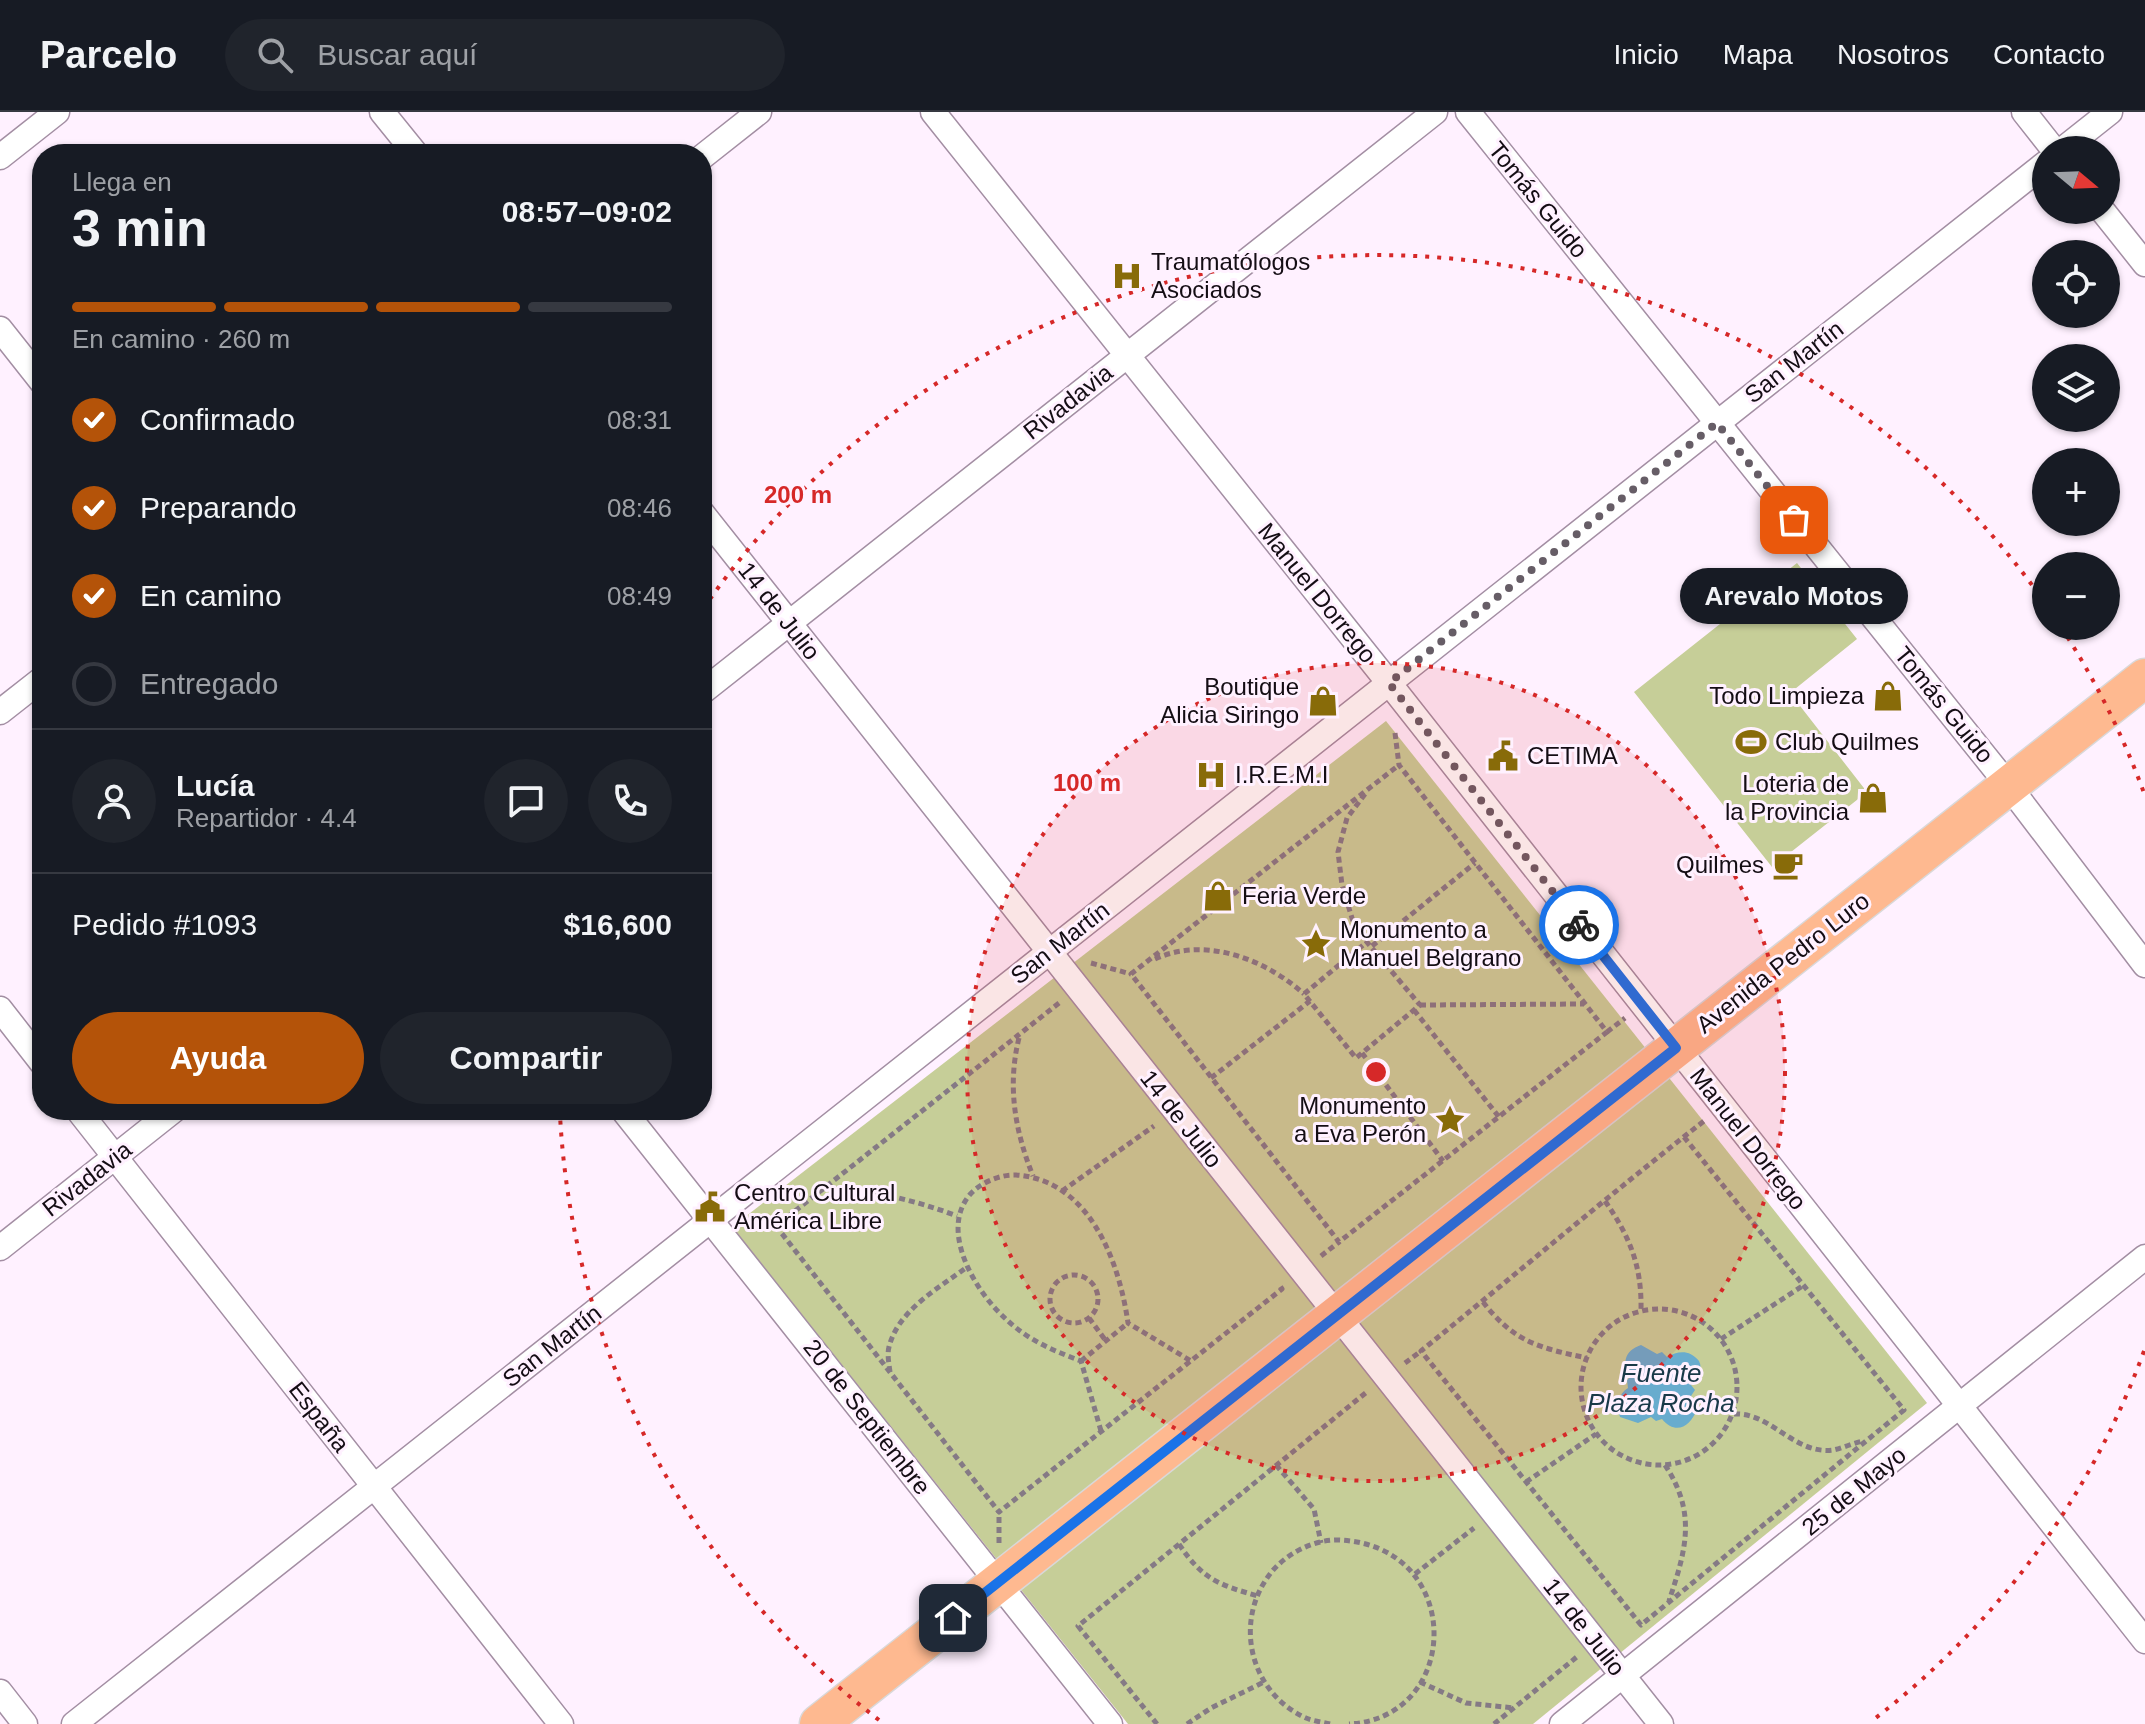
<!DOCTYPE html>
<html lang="es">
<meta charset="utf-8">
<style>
:root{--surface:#171b24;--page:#20242c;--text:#f1f3f6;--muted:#9ea1a6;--line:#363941;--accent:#b45309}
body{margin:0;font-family:Helvetica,sans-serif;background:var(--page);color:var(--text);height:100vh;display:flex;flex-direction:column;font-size:30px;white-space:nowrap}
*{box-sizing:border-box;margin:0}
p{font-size:26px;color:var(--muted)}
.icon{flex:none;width:44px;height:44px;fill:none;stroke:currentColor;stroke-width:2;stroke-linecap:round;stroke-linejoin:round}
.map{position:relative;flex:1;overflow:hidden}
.drawer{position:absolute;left:32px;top:32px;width:680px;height:976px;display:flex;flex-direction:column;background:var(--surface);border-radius:32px;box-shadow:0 2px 6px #0004}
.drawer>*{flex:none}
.needle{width:52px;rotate:109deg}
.buttons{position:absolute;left:2032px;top:24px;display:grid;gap:16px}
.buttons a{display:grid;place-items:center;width:88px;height:88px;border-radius:50%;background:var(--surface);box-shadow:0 2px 6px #0004;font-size:40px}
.pin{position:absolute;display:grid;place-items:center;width:68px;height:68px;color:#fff;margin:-34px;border-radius:16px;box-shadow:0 4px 12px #0006}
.courier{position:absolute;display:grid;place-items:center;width:80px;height:80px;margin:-40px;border:6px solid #1a73e8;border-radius:50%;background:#fff;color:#222;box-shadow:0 2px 10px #0007}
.bubble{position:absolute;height:56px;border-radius:28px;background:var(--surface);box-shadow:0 2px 6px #0004;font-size:26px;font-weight:700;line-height:56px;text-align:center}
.overview em{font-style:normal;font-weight:700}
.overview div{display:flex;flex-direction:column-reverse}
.overview{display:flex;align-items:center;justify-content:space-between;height:136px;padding:0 40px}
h1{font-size:52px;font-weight:700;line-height:60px}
.bar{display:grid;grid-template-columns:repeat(4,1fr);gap:12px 8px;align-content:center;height:96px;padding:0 40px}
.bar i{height:10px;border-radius:6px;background:var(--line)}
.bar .active{background:var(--accent)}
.bar p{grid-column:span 4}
.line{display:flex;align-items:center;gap:20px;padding:0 40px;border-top:2px solid var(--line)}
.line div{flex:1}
.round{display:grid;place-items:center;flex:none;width:84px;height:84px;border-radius:42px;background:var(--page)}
ol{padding:0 40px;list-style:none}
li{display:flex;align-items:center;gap:24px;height:88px}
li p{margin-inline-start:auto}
li .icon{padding:8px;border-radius:50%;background:var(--accent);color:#fff;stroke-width:4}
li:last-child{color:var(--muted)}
li i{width:44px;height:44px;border:4px solid var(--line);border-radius:50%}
.action{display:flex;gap:16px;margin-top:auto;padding:16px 40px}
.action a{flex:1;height:92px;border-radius:48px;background:var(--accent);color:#fff;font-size:32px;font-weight:700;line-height:92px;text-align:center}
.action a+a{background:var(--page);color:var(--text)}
header{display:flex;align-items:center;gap:48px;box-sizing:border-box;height:112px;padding:0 40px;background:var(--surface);border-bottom:2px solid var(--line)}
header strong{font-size:38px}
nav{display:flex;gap:44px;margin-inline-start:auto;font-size:28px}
.search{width:560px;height:72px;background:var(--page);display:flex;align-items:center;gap:20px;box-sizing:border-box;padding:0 28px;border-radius:44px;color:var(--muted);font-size:30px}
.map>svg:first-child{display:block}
.green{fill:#c6ce98}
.water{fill:#68acce}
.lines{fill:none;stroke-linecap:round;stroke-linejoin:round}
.street-casing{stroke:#a38ea3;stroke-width:27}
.primary-casing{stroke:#d9d8d9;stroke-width:41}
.path{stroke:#857a85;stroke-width:5;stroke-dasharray:6 4;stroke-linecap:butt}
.street{stroke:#fff;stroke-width:24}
.primary{stroke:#feb990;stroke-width:38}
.done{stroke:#665d66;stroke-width:8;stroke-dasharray:0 14.4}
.route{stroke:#1a73e8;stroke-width:10}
.ring{fill:none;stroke:#d62828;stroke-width:4;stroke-dasharray:4 8}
.labels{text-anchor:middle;stroke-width:6;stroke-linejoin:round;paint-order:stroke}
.street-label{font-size:24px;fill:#140d14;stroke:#fff1ff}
.poi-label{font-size:24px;fill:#140d14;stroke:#fff1ff;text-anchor:start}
.water-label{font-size:26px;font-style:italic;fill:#193948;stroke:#fff1ff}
.centre{fill:#d62828;stroke:#fff1ff;stroke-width:4}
.ring-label{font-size:24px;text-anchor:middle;font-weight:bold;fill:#d62828;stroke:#fff1ff;stroke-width:6;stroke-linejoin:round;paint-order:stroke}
</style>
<header>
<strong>Parcelo</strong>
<div class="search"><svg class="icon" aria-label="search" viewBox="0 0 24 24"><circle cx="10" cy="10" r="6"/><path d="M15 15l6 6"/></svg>Buscar aquí</div>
<nav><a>Inicio</a><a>Mapa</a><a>Nosotros</a><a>Contacto</a></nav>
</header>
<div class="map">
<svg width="2145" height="1612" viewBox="0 0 2145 1612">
<rect width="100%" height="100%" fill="#fff1ff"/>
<!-- green -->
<g class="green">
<polygon points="1797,451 1857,527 1790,581 1867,680 1772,755 1634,580"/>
<polygon points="1386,609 1927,1291 1533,1612 1128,1612 732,1115"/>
</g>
<!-- water -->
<path class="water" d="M1641,1233L1657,1242L1662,1240L1667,1245C1678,1239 1689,1237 1699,1249C1703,1257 1699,1267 1691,1273L1695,1278L1691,1284L1697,1297C1691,1314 1676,1324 1662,1307L1656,1309L1651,1305L1638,1311L1620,1305C1616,1294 1618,1282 1628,1276L1627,1268L1630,1265C1622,1251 1624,1239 1641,1233Z"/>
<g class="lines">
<!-- street casing -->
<g class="street-casing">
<g id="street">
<polyline points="382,0 416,42"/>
<polyline points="933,0 1389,571 2145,1529"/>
<polyline points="1468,0 2008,673 2145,853"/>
<polyline points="2024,0 2054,38"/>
<polyline points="2062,38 2110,0"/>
<polyline points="0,45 57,0"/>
<polyline points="702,45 759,0"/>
<polyline points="2102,98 2145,152"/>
<polyline points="0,217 42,270"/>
<polyline points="702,401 1661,1612"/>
<polyline points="702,580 1435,0"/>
<polyline points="0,600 42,567"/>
<polyline points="0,897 42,951"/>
<polyline points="78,998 561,1612"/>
<polyline points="623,998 1110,1612"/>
<polyline points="0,1136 174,998"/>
<polyline points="0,1580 25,1612"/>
<polyline points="74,1612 2046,51"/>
<polyline points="1562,1612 2145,1145"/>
</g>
</g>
<!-- primary casing -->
<g class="primary-casing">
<polyline id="primary" points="819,1612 2145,566"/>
</g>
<!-- path -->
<g class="path">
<polyline points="1395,621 1399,653 1607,920 1339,1130 1131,862 1399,653"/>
<polyline points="1365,682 1347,706 1338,740 1342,773 1355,816 1420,893 1356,946 1304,882 1368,829"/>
<polyline points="1372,834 1475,751"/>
<path d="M1155,847C1205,824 1265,847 1304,882"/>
<polyline points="1091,851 1131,862"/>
<polyline points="1059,891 776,1114 999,1400 1282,1177 1280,1174"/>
<polyline points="1420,893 1584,892"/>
<polyline points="1414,898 1499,1005"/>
<polyline points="1607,920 1625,906"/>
<path d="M1019,926C1007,974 1015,1019 1033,1064"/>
<polyline points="1362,941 1443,1049"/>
<polyline points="1211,966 1310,889"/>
<path d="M1684,1025L1904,1298L1641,1513L1421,1239C1515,1163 1608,1084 1704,1009"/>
<path d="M830,1076C875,1079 915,1088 957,1104"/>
<polyline points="1062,1079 1154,1014"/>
<path d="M1605,1089C1630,1125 1642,1154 1641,1199"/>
<polyline points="745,1111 776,1114"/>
<polyline points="1321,1144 1339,1130"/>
<circle cx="1074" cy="1187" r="24"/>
<path d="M1483,1190C1514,1230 1539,1236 1587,1246"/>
<circle cx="1659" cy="1275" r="78"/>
<polyline points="1089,1206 1106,1229"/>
<polyline points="1721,1227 1804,1173"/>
<polyline points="1081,1249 1128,1211"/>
<polyline points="1405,1251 1421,1239"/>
<path d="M890,1260C889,1252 887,1242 889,1235C898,1198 939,1176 967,1155"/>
<path d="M1734,1302C1771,1300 1794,1343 1833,1338C1843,1336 1853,1331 1863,1329"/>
<path d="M1101,1319L1081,1249C1054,1239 1028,1228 1007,1208C977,1182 940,1122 968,1085C977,1072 1000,1062 1016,1063C1089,1068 1119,1148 1128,1211L1191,1249"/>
<polyline points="1276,1353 1314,1397 1321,1431"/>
<path d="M1665,1353C1697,1401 1686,1438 1669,1489"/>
<polyline points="1526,1370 1596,1322"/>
<polyline points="999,1431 999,1400"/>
<path d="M1179,1432C1202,1467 1219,1473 1258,1484"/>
<polyline points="1415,1462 1474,1416"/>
<polyline points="1420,1570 1466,1591 1514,1596"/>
<polyline points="1157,1612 1078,1514 1368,1279"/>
<polyline points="1187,1612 1211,1596 1264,1570"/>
<path d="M1330,1612C1322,1610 1313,1609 1306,1606C1250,1581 1233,1510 1270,1462C1285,1442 1314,1427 1339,1428C1465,1433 1463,1606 1349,1612"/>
<polyline points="1494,1612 1578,1544"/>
</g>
<!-- street -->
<use href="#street" class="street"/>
<!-- primary -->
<use href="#primary" class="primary"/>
</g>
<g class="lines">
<!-- done -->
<polyline class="done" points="1579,813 1389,571 1717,311 1794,408"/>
<!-- route -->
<polyline class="route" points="953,1506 1676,936 1579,813"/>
</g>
<!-- distance rings -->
<circle cx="1376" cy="960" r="409" fill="#d62828" fill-opacity=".12"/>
<g class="ring">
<circle cx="1376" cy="960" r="409"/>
<path d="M2144 1239A817 817 0 0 1 1873 1608M879 1608A817 817 0 0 1 560 1003M703 497A817 817 0 0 1 2045 491M2061 515A817 817 0 0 1 2144 681"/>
</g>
<!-- icons -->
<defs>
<g id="hospital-bare" transform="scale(2.4)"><path d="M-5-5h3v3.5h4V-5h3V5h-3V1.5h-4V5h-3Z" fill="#886b09" stroke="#fff1ff" stroke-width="2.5" paint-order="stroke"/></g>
<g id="shop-bare" transform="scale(2.4)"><path d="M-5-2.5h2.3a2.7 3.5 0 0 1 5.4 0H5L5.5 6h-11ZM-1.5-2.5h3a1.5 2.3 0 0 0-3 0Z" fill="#886b09" stroke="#fff1ff" stroke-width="2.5" paint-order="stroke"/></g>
<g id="stadium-bare" transform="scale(2.4)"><path d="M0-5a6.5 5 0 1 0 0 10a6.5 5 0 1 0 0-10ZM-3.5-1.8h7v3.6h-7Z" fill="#886b09" stroke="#fff1ff" stroke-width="2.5" paint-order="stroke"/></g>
<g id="civic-bare" transform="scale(2.4)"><path d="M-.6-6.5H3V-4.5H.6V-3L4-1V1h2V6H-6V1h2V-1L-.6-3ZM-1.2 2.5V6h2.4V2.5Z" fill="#886b09" stroke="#fff1ff" stroke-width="2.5" paint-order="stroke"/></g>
<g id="cafe-bare" transform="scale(2.4)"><path d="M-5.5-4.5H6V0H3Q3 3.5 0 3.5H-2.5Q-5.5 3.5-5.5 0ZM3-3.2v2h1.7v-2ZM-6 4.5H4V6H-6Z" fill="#886b09" stroke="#fff1ff" stroke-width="2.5" paint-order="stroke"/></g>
<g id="sight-bare" transform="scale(2.4)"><path d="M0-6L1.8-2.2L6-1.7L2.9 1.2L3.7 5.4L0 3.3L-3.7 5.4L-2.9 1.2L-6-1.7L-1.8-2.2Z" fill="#886b09" stroke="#fff1ff" stroke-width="2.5" paint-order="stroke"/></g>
</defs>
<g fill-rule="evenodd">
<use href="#hospital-bare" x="1127" y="164"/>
<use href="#shop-bare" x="1888" y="584"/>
<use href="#shop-bare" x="1323" y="589"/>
<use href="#stadium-bare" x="1751" y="630"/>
<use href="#civic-bare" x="1503" y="644"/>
<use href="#hospital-bare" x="1211" y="663"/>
<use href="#shop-bare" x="1873" y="686"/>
<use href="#cafe-bare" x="1788" y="753"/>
<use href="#shop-bare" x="1218" y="784"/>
<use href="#sight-bare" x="1316" y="832"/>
<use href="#sight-bare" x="1450" y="1008"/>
<use href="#civic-bare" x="710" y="1095"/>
</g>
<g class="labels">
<!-- street labels -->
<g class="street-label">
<text transform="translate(1538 88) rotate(51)" y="8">Tomás Guido</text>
<text transform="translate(1794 250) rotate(-38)" y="8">San Martín</text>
<text transform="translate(1068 290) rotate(-38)" y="8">Rivadavia</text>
<text transform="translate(1317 481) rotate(51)" y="8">Manuel Dorrego</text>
<text transform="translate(779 499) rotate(52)" y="8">14 de Julio</text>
<text transform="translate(1944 593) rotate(51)" y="8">Tomás Guido</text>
<text transform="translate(1060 831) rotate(-38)" y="8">San Martín</text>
<text transform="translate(1783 851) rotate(-38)" y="8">Avenida Pedro Luro</text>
<text transform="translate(1181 1007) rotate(52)" y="8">14 de Julio</text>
<text transform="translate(1748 1027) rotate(52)" y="8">Manuel Dorrego</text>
<text transform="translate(87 1067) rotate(-38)" y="8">Rivadavia</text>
<text transform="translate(552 1234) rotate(-38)" y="8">San Martín</text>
<text transform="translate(319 1305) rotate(52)" y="8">España</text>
<text transform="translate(867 1305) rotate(52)" y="8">20 de Septiembre</text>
<text transform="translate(1854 1379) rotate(-39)" y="8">25 de Mayo</text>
<text transform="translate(1584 1515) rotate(52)" y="8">14 de Julio</text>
</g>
<!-- poi labels -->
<g class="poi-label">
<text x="1151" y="158">Traumatólogos<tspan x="1151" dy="28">Asociados</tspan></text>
<text x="1299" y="583" text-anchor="end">Boutique<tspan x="1299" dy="28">Alicia Siringo</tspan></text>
<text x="1864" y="592" text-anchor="end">Todo Limpieza</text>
<text x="1775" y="638">Club Quilmes</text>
<text x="1527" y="652">CETIMA</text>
<text x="1235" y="671">I.R.E.M.I</text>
<text x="1849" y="680" text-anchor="end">Loteria de<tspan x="1849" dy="28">la Provincia</tspan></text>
<text x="1764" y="761" text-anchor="end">Quilmes</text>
<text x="1242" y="792">Feria Verde</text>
<text x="1340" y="826">Monumento a<tspan x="1340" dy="28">Manuel Belgrano</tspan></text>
<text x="1426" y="1002" text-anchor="end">Monumento<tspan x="1426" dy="28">a Eva Perón</tspan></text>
<text x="734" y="1089">Centro Cultural<tspan x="734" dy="28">América Libre</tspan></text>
</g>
<!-- water labels -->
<g class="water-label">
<text x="1661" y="1270">Fuente<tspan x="1661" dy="30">Plaza Rocha</tspan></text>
</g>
</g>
<circle cx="1376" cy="960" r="12" class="centre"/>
<g class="ring-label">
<text x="798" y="391">200 m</text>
<text x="1087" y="679">100 m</text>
</g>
</svg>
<div class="buttons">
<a><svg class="needle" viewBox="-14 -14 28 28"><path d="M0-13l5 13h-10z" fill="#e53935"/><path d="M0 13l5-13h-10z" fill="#9ea1a6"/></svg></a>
<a><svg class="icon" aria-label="locate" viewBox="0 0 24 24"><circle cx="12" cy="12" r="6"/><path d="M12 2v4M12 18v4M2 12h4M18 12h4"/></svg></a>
<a><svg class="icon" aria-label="layers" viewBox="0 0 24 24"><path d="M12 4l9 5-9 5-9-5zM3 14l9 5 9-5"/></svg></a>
<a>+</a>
<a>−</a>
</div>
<div class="pin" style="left:1794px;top:408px;background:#ea580c"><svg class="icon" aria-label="bag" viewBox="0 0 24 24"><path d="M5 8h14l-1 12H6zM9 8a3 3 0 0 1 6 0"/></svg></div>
<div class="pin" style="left:953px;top:1506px;background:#1f2937"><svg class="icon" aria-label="home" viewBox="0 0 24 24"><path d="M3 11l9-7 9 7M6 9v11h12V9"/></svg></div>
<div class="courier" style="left:1579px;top:813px"><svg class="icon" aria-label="bike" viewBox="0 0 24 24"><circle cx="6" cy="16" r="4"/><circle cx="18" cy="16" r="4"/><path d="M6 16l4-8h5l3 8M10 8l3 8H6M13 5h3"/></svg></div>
<div class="bubble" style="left:1680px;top:456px;width:228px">Arevalo Motos</div>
<section class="drawer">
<div class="overview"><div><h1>3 min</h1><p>Llega en</p></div><em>08:57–09:02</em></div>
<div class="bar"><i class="active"></i><i class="active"></i><i class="active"></i><i></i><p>En camino · 260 m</p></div>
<ol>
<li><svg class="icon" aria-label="check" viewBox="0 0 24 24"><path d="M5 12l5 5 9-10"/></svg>Confirmado<p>08:31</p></li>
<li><svg class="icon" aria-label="check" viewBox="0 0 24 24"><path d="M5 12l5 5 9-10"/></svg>Preparando<p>08:46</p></li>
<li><svg class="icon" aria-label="check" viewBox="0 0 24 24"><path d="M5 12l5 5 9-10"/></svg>En camino<p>08:49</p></li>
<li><i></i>Entregado</li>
</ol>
<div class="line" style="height:144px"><a class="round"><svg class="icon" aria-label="person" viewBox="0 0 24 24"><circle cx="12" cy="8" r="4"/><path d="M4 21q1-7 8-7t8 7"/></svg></a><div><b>Lucía</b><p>Repartidor · 4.4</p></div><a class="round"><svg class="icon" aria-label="chat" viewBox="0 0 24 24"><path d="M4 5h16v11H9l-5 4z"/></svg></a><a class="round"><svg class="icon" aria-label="phone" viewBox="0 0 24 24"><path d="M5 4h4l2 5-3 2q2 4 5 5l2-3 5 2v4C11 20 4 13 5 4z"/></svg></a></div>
<div class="line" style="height:104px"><div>Pedido #1093</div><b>$16,600</b></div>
<div class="action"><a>Ayuda</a><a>Compartir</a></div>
</section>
</div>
